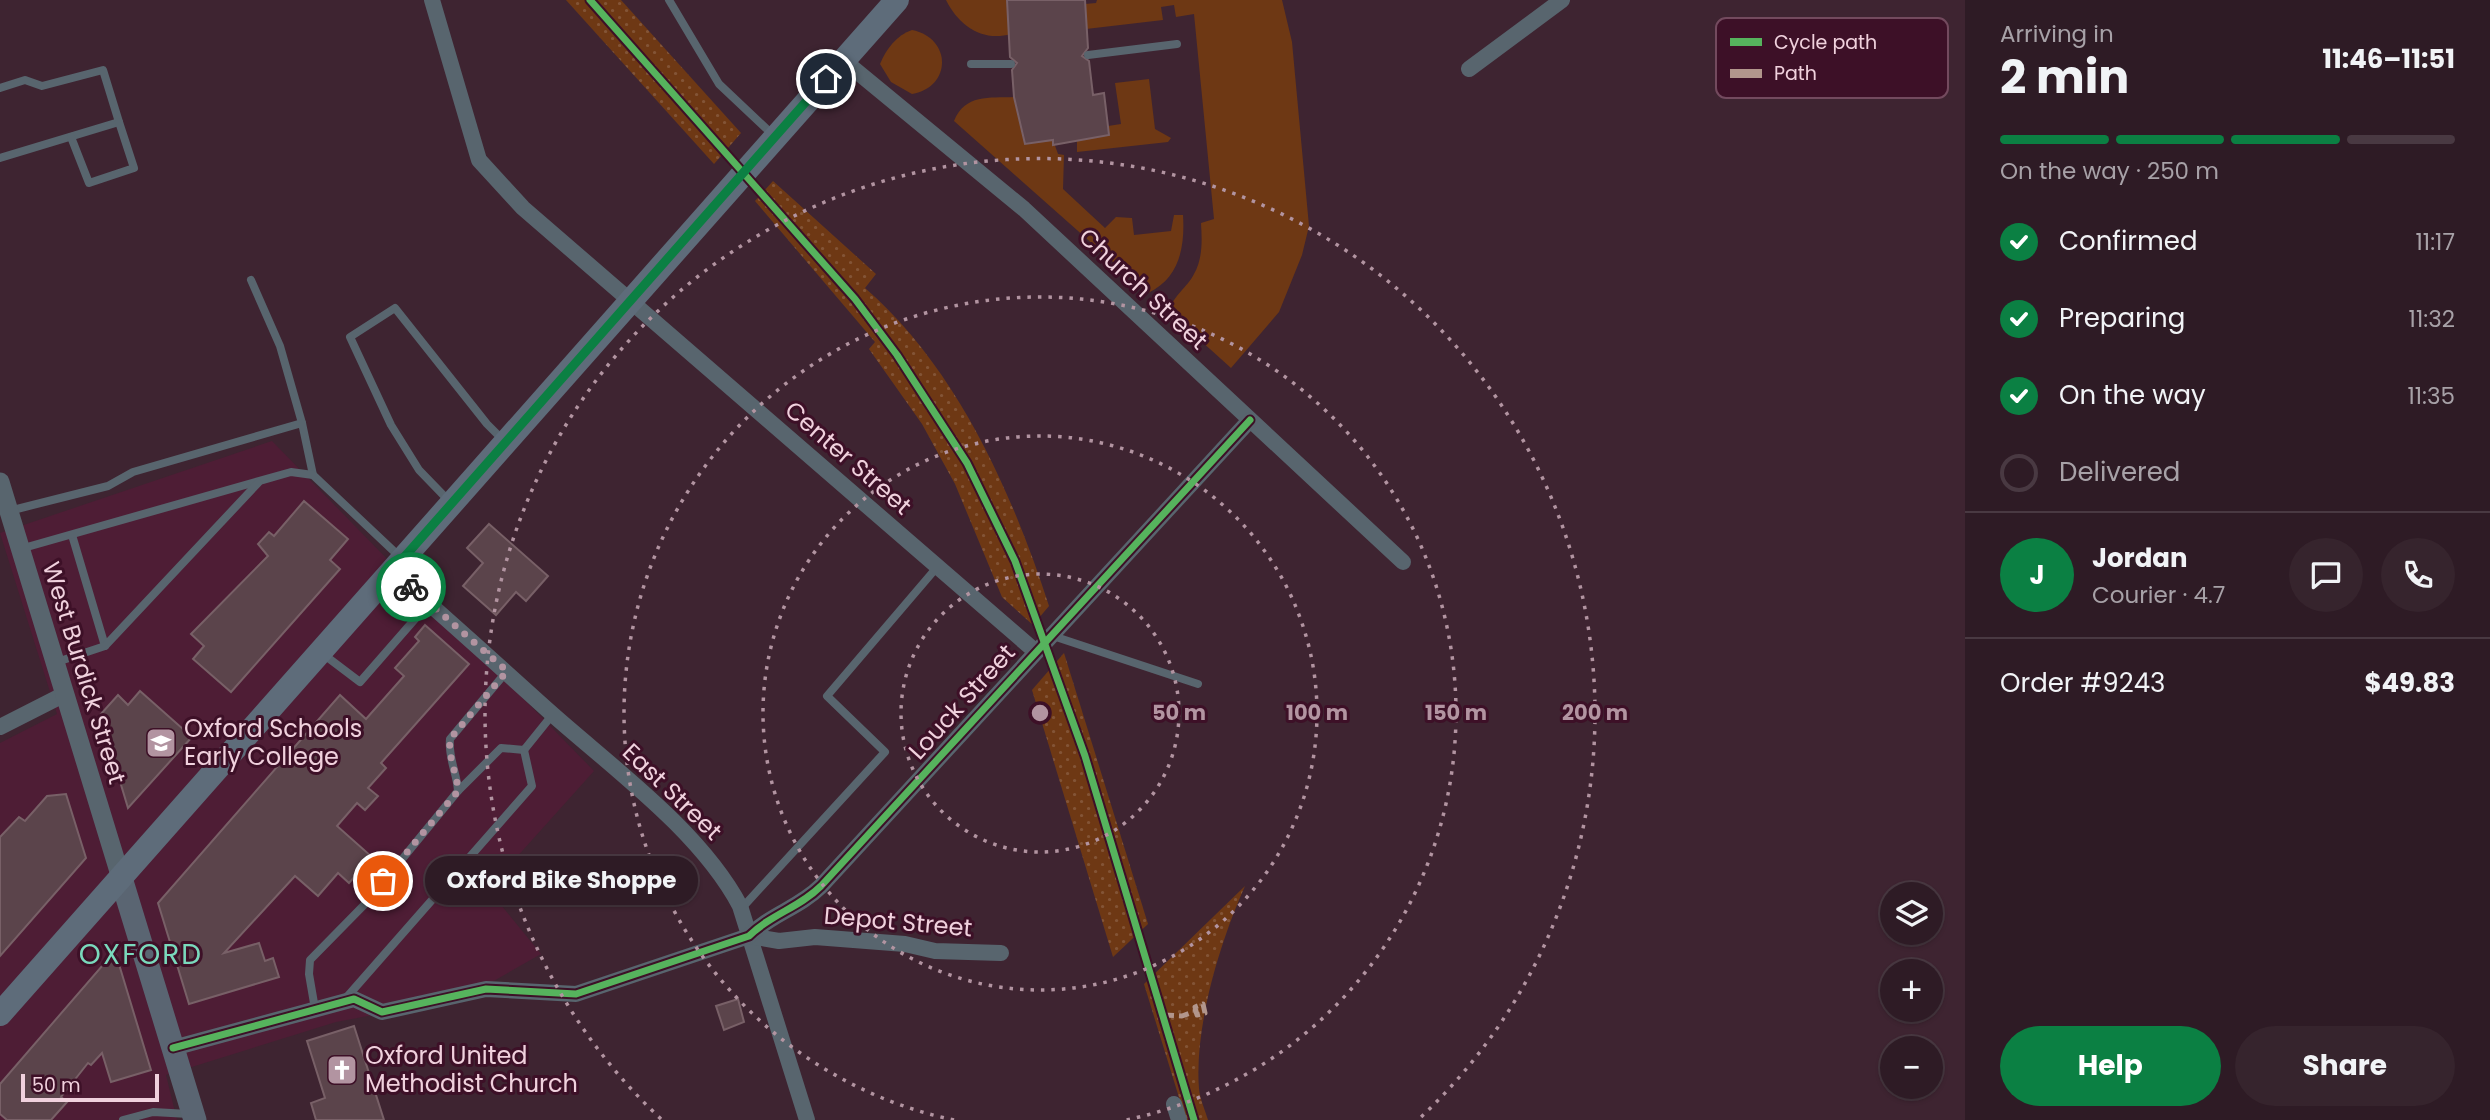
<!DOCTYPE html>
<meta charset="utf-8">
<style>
:root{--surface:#2e1b25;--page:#36242d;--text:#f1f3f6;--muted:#a7a1a7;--line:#493942;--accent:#0b8043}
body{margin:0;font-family:Poppins,sans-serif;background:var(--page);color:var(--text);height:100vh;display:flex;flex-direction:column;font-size:26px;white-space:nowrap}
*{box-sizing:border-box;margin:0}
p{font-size:23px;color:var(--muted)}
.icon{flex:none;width:38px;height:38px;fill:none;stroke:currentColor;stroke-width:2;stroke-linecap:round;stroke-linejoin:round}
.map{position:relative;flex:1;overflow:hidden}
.sheet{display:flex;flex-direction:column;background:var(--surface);width:525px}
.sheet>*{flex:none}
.controls{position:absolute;left:1880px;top:882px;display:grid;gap:14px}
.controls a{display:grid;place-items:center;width:63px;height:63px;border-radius:50%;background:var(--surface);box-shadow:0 2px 5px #0004,0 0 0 2px var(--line);font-size:35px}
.scale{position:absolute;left:21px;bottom:18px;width:138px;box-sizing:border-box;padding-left:7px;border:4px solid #f0d1dd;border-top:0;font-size:19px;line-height:24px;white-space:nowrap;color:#f0d1dd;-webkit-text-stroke:5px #3d1027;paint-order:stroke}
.pin{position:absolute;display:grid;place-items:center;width:60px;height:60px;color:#fff;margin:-30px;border:4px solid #fff;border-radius:50%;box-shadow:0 2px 7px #0007}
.courier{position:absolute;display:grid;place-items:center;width:70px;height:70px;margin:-35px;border:5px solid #0b8043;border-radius:50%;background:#fff;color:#222;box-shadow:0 2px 9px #0007}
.bubble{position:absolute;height:49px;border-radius:24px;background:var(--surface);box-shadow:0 2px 5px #0004,0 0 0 2px var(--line);font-size:23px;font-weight:700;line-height:49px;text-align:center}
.headline em{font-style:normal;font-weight:700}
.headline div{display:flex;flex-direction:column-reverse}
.headline{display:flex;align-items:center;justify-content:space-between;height:119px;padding:0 35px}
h1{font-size:46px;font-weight:700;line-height:52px}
.bar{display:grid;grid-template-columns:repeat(4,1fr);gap:10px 7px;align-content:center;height:84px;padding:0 35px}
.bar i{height:9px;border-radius:5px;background:var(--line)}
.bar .active{background:var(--accent)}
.bar p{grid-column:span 4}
.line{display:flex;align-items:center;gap:18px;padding:0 35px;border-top:2px solid var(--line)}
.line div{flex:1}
.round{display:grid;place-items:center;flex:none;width:74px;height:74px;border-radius:37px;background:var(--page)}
ol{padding:0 35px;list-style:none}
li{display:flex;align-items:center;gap:21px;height:77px}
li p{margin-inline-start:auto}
li .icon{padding:7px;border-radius:50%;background:var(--accent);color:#fff;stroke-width:4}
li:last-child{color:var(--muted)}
li i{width:38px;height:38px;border:4px solid var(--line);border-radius:50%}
.cta{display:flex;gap:14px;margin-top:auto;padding:14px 35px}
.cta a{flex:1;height:80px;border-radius:42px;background:var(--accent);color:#fff;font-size:28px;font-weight:700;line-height:80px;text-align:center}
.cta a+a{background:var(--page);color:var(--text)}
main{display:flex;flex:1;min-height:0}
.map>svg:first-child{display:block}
.built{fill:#4e1d35}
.grass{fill:#6e3814}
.park{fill:url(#park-dots)}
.building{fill:#5b444b;stroke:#786067;stroke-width:2}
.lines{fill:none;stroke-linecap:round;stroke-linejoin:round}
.service{stroke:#58656e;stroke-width:8}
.minor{stroke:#58656e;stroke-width:16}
.tertiary{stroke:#58656e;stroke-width:19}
.secondary{stroke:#5a6572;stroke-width:23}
.primary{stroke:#5e6c7a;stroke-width:24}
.quiet{stroke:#b2968c;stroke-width:5;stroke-dasharray:10 5;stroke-linecap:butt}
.cycleway-casing{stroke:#3d1027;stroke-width:11}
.cycleway{stroke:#56b35d;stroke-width:7}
.done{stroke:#b294a1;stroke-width:7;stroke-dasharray:0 12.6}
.route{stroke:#0b8043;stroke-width:9}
.ring{fill:none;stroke:#b294a1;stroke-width:3.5;stroke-dasharray:3.5 7}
.labels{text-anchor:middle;stroke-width:6;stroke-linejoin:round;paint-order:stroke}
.street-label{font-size:24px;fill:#f0d1dd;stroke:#3d1027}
.poi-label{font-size:24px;fill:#f0d1dd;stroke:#3d1027;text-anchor:start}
.quarter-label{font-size:28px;letter-spacing:2px;fill:#7ad9bc;stroke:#3d1027}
.key{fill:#3d1027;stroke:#734a5e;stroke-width:2}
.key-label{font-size:19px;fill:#f0d1dd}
.centre{fill:#b294a1;stroke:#3d1027;stroke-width:3.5}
.ring-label{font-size:21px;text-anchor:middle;font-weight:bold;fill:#b294a1;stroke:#3d1027;stroke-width:6;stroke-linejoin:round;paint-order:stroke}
</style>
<main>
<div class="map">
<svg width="1965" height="1120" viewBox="0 0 1965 1120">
<defs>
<pattern id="park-dots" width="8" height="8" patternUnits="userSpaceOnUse" patternTransform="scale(1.75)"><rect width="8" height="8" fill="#6e3814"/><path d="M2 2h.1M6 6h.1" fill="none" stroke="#835436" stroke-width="1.8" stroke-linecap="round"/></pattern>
</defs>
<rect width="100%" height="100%" fill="#3e2431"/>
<!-- built -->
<polygon class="built" points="272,441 594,771 488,889 541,954 464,998 336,1022 166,1075 177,1120 0,1120 0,743 57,714 0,533"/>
<!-- grass -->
<g class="grass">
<path d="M946,0H1007L1011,34C982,42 959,26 946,0Z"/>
<path d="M1097,0H1282L1292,42L1309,226L1302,255L1279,312L1231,368L1169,312C1173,295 1187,288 1194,274C1203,258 1202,240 1201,223L1214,219L1194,14L1176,17L1174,5L1161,7L1163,20L1086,29L1085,4L1096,3Z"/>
<path d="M912,30C952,38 952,87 912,94L891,82L880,64C886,49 897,35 912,30Z"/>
<polygon points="1149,79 1155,129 1171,138 1168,142 1077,152 1077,138 1109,135 1108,126 1121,124 1115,83"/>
<path d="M1014,97L1025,144L1053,140L1058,154L1064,155L1063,189L1105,228L1116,217L1132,218L1134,235L1171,231L1174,215H1183C1185,246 1180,278 1148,293L954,121C965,94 989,98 1014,97Z"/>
</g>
<!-- park -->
<g class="park">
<polygon points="566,0 621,0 741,133 714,164"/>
<path d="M773,181L876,274L865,288C957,368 1012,492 1049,606L1033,625L1002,597L955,484L922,424L869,349L875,342L755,201Z"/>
<polygon points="1064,653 1148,924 1113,957 1032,690"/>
<path d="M1245,886C1220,942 1194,1027 1199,1089C1200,1099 1205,1110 1208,1120H1186L1144,984Z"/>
</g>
<!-- building -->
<g class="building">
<polygon points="1007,0 1085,0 1088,48 1082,56 1089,61 1093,95 1104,93 1109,135 1053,145 1053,140 1025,144 1014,97 1012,70 1017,63 1010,57"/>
<polygon points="304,501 348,539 330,560 340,569 231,692 193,659 204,646 191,634 268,556 258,544 269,532 274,536"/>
<polygon points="489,524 548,576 526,601 516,592 496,615 463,586 483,563 467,548"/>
<polygon points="425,625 469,664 381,763 386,768 368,788 378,796 365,810 357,803 337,826 372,857 349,883 338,873 318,896 295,876 224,953 259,943 265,961 273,958 279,977 189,1004 158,903 340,695 366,719 404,676 395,668 419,641 415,637"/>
<polygon points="140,691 192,737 128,808 100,715 118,695 128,705"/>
<polygon points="66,794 86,858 0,956 0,837 19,817 25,821 47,796"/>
<polygon points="115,951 151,1070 111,1082 102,1053 91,1065 88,1063 61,1097 67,1102 51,1120 7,1120 0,1114 0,1084"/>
<polygon points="738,999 744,1022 724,1030 716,1006"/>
<polygon points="354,1026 384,1120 316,1120 311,1103 325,1098 307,1041"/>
</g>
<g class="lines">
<!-- service -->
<g class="service">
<polyline points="669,0 719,84 773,135"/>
<polyline points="1088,55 1177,44"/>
<polyline points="971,64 1011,64"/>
<polyline points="0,88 25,80 42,86 103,70 119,122 0,158"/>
<polyline points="71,137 89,183 134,168 119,122"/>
<polyline points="251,280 280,346 302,423"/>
<polyline points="449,501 419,470 391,425 350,337 395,308 487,424 503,440"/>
<polyline points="9,511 108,486 133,472 302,423 313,475"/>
<polyline points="72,535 105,646"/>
<polyline points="20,549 291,472 313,475 400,557"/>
<polyline points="1050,635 1198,684"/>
<polyline points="323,654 360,682 429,603"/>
<polyline points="57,662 105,646 258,483"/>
<polyline points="458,791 501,748 524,750 553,714"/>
<polyline points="741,909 885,752 827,696 938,566"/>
<polyline points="346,998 532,786 524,750"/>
<path d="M315,1009L309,974L310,960L367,902L458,791C457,773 448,758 450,739L507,671"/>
<polyline points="123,1120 153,1112 189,1114"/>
</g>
<!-- minor -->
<g class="minor">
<polyline points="432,0 479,160 523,208 1035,651"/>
<polyline points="843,60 1024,209 1403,562"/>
<polyline points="1469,69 1562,0"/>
<path d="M392,571C446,618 498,665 551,713C614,769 701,832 740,906L807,1120"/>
<polyline points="0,727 65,694"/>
<polyline points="749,936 779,941 815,937 905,944 935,951 1001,953"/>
<path d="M173,1048L354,999L382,1012L486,989L576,994L749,936C771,914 799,908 821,886L1250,420"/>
<polyline points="1174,1104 1179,1120"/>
</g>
<!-- tertiary -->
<polyline class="tertiary" points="0,482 121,878"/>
<!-- secondary -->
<polyline class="secondary" points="121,878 195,1120"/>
<!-- primary -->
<polyline class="primary" points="0,1014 897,0"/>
<!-- quiet -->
<polyline class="quiet" points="1164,1015 1182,1016 1196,1011 1197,1015 1205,1013 1203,1004 1195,1007 1196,1011"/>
<!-- cycleway casing -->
<g class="cycleway-casing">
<g id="cycleway">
<polyline points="590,0 855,299 897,355 967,463 1015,561 1085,756 1194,1120"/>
<path d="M173,1048L354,999L382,1012L486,989L576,994L749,936C771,914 799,908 821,886L1250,420"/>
</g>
</g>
<!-- cycleway -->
<use href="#cycleway" class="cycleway"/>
</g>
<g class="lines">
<!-- done -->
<path class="done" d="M383,881L458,791C457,773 448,758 450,739L507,671L411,587"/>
<!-- route -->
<polyline class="route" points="411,587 392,571 826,79"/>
</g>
<!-- distance rings -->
<g class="ring">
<circle cx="1040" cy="713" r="139"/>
<circle cx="1040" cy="713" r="277"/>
<path d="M954 1120A416 416 0 1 1 1126 1120"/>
<path d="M661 1119A555 555 0 1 1 1419 1119"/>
</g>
<!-- icons -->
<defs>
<g id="school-square" transform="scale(1.575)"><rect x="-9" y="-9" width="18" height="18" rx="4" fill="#b294a1" stroke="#3d1027"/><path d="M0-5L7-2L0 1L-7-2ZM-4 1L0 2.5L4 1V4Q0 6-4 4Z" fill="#fff"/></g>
<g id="church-square" transform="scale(1.575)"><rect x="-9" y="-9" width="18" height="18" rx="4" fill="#b294a1" stroke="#3d1027"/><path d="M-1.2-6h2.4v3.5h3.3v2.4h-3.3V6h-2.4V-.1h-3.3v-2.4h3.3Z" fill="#fff"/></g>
</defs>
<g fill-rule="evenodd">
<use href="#school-square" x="161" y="743"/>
<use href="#church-square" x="342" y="1070"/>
</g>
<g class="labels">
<!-- street labels -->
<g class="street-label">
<text transform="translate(1143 289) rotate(43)" y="8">Church Street</text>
<text transform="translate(848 458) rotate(41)" y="8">Center Street</text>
<text transform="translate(84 673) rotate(73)" y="8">West Burdick Street</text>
<text transform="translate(962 702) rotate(-48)" y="8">Louck Street</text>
<text transform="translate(672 792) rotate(44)" y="8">East Street</text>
<text transform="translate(898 922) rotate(5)" y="8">Depot Street</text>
</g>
<!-- poi labels -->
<g class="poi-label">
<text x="184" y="737">Oxford Schools<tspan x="184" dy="28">Early College</tspan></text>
<text x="365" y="1064">Oxford United<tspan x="365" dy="28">Methodist Church</tspan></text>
</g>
<!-- quarter labels -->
<g class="quarter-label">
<text x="141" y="964">OXFORD</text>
</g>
</g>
<!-- legend -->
<rect x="1716" y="18" width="232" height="80" rx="10" class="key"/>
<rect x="1730" y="38" width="32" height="8" fill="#56b35d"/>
<rect x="1730" y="69" width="32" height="9" fill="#b2968c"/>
<g class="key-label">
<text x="1774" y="49">Cycle path</text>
<text x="1774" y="80">Path</text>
</g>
<circle cx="1040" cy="713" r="10" class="centre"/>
<g class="ring-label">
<text x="1179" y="720">50 m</text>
<text x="1317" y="720">100 m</text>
<text x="1456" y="720">150 m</text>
<text x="1595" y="720">200 m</text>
</g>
</svg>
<div class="controls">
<a><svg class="icon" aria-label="layers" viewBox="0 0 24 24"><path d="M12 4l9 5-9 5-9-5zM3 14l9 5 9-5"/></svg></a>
<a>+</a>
<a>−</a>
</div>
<div class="scale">50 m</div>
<div class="pin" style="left:383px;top:881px;background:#ea580c"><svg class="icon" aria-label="bag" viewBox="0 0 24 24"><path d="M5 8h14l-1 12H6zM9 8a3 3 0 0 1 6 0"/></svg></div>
<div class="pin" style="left:826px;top:79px;background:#1f2937"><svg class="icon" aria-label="home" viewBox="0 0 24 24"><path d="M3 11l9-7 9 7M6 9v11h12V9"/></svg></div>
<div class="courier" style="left:411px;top:587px"><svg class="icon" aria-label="bike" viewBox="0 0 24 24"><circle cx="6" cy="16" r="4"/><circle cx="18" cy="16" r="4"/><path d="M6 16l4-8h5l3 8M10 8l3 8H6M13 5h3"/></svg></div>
<div class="bubble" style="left:425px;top:856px;width:273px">Oxford Bike Shoppe</div>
</div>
<section class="sheet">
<div class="headline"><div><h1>2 min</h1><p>Arriving in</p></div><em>11:46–11:51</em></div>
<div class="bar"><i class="active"></i><i class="active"></i><i class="active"></i><i></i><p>On the way · 250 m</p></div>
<ol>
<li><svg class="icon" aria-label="check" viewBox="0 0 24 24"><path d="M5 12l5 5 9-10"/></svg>Confirmed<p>11:17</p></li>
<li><svg class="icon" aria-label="check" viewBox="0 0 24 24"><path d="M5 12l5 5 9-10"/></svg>Preparing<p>11:32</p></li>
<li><svg class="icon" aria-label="check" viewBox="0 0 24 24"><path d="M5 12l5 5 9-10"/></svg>On the way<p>11:35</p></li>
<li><i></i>Delivered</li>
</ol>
<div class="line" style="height:126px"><b class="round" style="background:var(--accent);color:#fff">J</b><div><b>Jordan</b><p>Courier · 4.7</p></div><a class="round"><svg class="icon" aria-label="chat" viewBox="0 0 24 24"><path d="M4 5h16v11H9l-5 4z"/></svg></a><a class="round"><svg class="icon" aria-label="phone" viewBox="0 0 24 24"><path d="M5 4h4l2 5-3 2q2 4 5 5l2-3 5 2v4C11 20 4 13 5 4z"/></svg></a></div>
<div class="line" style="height:91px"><div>Order #9243</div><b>$49.83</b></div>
<div class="cta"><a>Help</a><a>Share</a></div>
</section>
</main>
